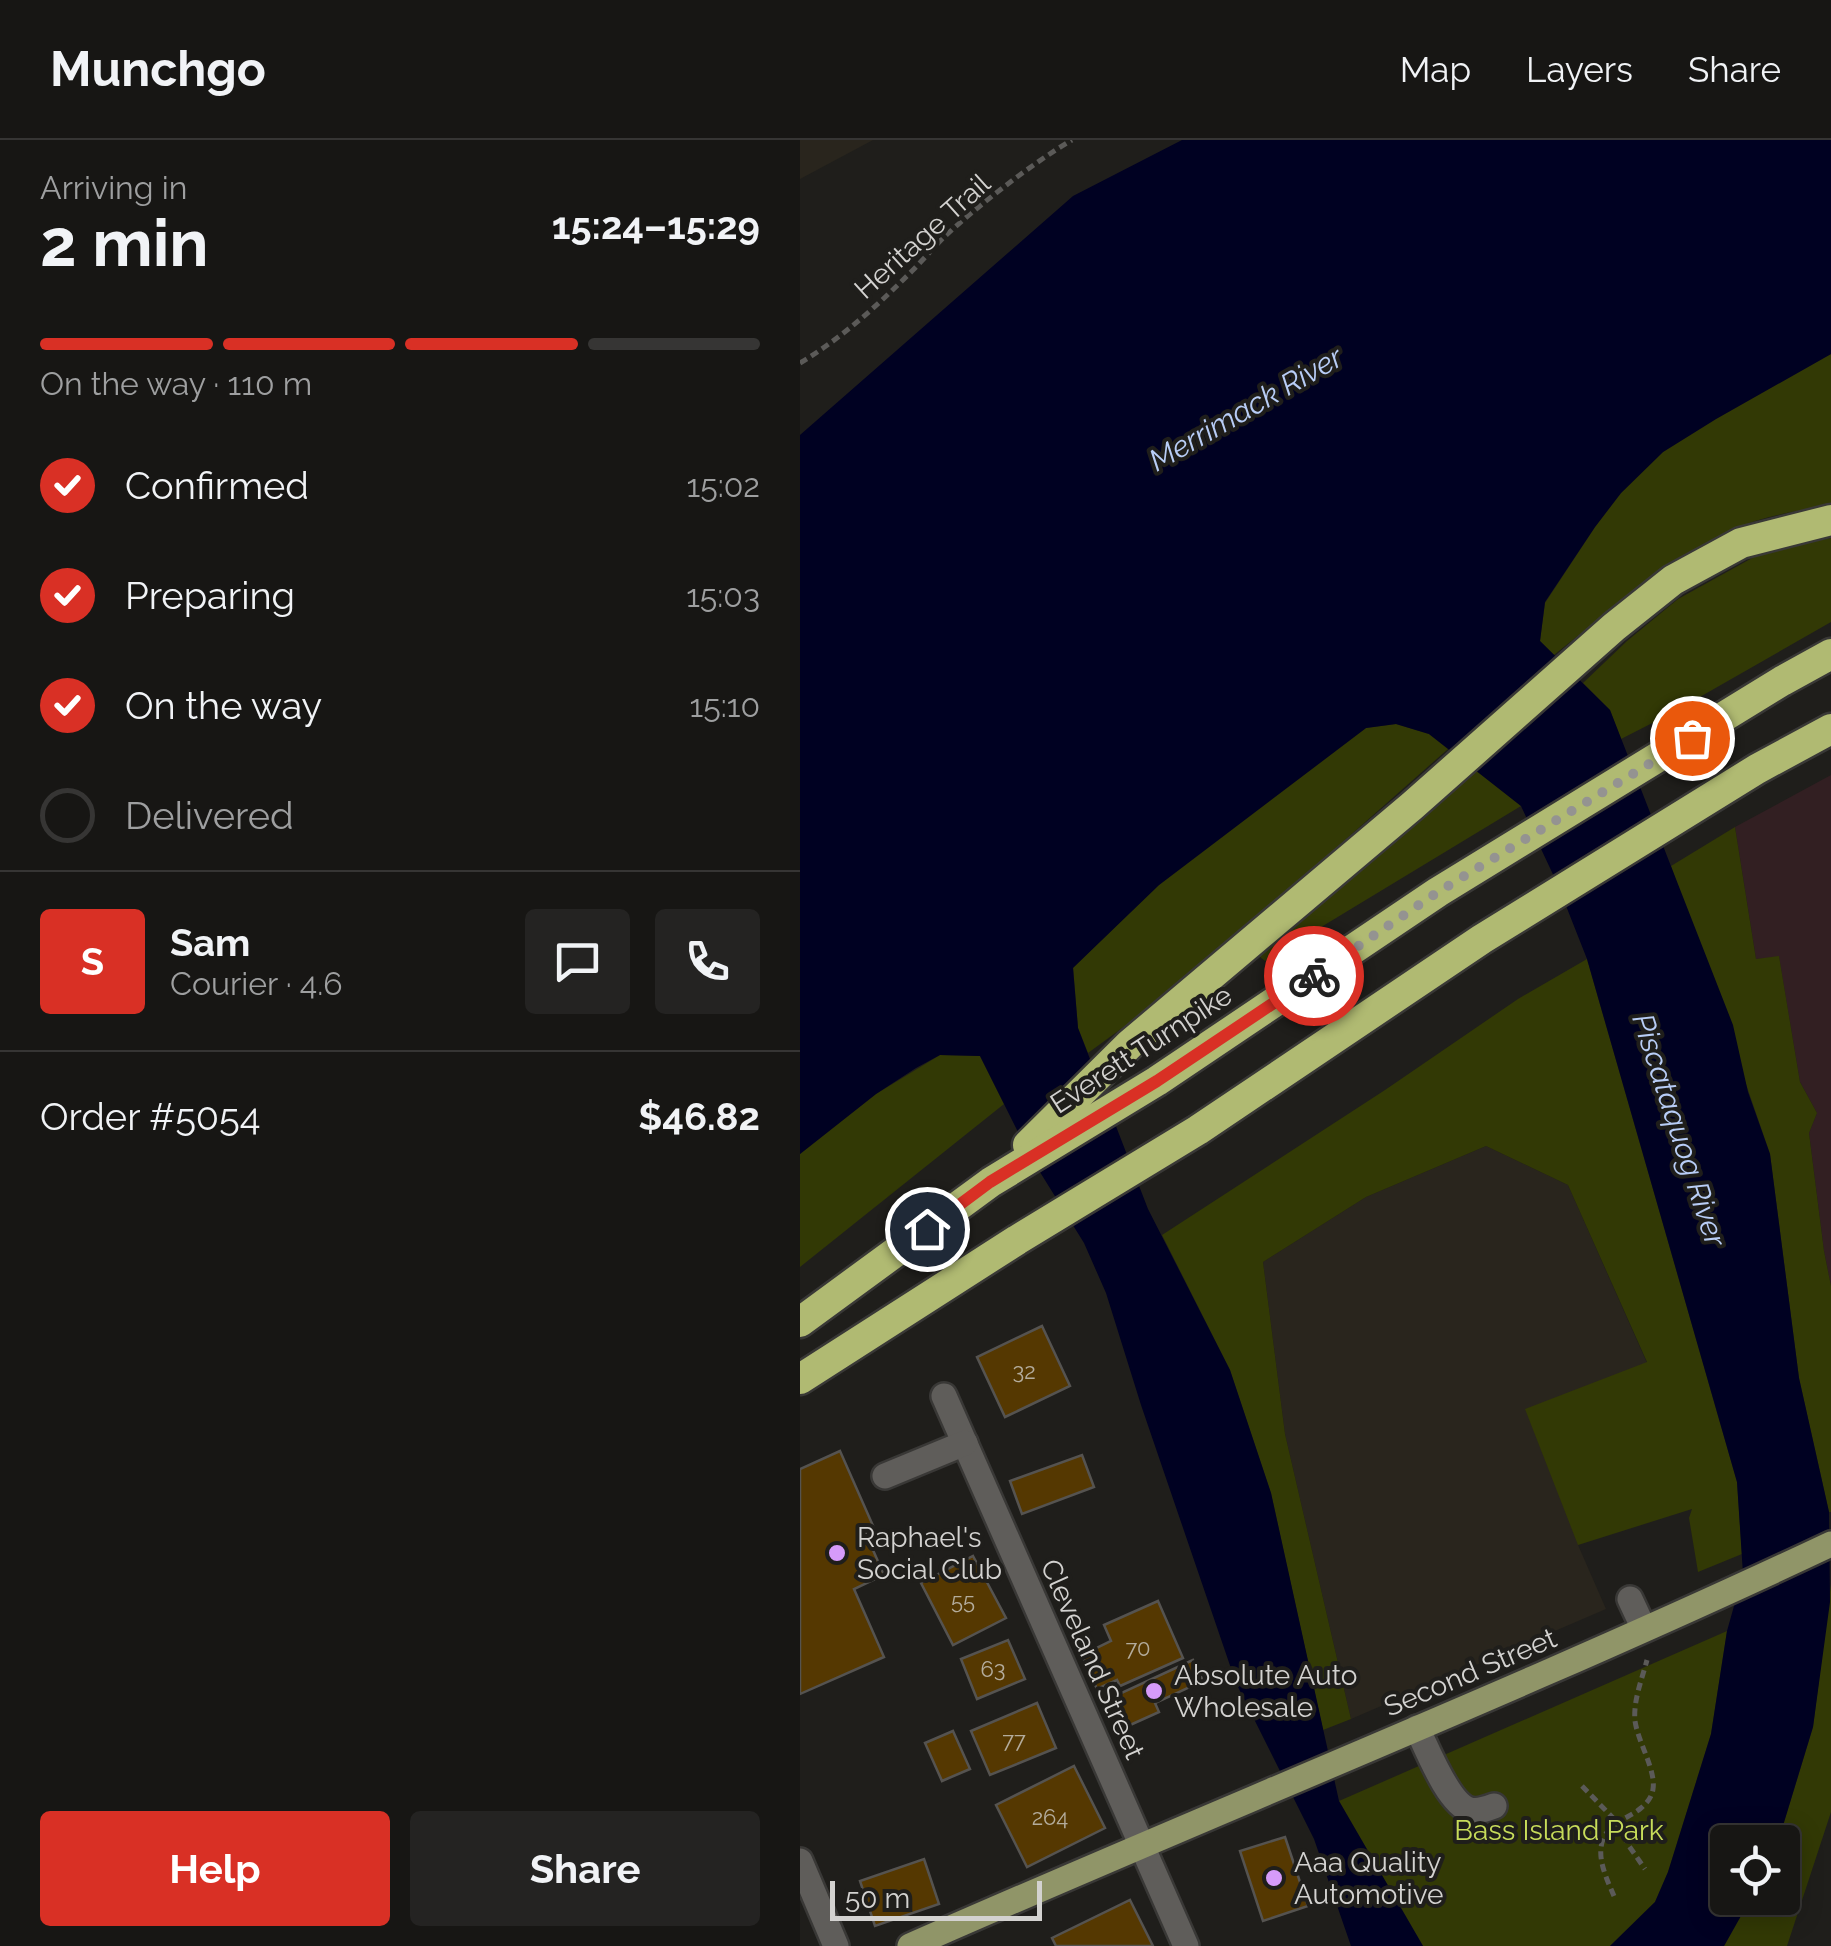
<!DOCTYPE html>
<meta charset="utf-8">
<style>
:root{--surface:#171614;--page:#242322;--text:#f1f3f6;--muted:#9e9fa0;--line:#363534;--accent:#d93025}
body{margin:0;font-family:Raleway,sans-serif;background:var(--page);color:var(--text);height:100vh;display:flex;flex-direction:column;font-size:38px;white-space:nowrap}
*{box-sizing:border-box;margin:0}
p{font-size:32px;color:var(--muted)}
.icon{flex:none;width:55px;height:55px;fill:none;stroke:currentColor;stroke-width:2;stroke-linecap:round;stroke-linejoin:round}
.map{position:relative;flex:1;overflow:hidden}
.details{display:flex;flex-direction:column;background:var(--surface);width:800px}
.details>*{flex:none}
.buttons{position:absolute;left:910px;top:1685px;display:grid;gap:20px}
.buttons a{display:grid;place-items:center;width:90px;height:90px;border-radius:10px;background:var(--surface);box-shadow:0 5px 25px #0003,0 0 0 2px var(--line);font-size:50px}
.scale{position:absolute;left:30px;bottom:25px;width:212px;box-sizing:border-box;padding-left:10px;border:5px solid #d3d2d0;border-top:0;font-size:28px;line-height:35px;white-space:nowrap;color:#d3d2d0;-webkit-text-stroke:8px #1f1e1b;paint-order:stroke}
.pin{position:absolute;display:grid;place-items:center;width:85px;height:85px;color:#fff;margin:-42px;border:5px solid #fff;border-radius:50%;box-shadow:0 2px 10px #0007}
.courier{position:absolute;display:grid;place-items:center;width:100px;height:100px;margin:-50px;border:8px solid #d93025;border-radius:50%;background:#fff;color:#222;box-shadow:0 2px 12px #0007}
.headline em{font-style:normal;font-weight:700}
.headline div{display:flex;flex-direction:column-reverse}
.headline{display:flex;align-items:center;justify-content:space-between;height:170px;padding:0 40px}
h1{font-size:65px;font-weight:700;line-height:75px}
.bar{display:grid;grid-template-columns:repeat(4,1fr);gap:15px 10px;align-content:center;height:120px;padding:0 40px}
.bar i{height:12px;border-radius:8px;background:var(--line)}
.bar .selected{background:var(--accent)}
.bar p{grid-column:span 4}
.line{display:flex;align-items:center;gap:25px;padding:0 40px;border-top:2px solid var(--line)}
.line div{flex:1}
.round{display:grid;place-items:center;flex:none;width:105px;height:105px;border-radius:10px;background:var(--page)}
ol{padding:0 40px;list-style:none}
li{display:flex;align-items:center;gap:30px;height:110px}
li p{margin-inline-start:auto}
li .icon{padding:10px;border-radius:50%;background:var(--accent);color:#fff;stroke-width:4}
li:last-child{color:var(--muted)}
li i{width:55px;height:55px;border:5px solid var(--line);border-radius:50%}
.primary-button{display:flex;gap:20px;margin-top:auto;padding:20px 40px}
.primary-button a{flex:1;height:115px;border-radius:10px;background:var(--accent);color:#fff;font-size:40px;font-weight:700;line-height:115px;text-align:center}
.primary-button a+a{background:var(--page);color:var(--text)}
header{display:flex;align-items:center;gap:60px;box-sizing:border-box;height:140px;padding:0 50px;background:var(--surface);border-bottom:2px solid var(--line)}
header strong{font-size:48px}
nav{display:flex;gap:55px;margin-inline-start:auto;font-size:35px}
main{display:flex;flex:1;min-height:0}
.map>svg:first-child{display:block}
.commercial{fill:#321f22}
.built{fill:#29251d}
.green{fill:#323905}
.water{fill:#000122}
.building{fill:#553801;stroke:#555350;stroke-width:2.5}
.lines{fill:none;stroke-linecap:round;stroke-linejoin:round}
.minor-casing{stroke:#393836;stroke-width:30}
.major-casing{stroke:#393836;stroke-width:30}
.highway-casing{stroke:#393836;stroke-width:35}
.path{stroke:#5b5a58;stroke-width:5;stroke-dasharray:8 5;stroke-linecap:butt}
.minor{stroke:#5f5d5a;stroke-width:25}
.major{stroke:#909568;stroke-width:25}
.highway{stroke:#b0ba72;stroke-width:30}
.done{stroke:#949391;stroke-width:10;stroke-dasharray:0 18}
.route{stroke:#d93025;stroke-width:12}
.poi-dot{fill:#d69bfa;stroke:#1f1e1b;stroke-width:4}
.labels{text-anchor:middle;stroke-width:8;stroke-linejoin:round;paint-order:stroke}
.number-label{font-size:22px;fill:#b4ac9c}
.street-label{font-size:28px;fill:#d3d2d0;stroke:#1f1e1b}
.poi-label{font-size:28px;fill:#d3d2d0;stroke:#1f1e1b;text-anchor:start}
.park-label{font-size:28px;fill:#c7dc5a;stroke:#1f1e1b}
.water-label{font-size:30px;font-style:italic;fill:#b8cdf6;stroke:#1f1e1b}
</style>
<header>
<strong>Munchgo</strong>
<nav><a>Map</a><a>Layers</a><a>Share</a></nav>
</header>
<main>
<section class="details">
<div class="headline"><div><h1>2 min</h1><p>Arriving in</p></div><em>15:24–15:29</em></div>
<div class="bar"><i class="selected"></i><i class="selected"></i><i class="selected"></i><i></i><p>On the way · 110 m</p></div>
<ol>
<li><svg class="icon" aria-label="check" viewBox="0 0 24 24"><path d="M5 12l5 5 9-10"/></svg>Confirmed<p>15:02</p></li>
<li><svg class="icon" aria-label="check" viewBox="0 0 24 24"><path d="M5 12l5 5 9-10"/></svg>Preparing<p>15:03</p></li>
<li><svg class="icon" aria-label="check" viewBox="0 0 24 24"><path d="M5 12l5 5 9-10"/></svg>On the way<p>15:10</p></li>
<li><i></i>Delivered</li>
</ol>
<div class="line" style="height:180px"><b class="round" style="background:var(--accent);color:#fff">S</b><div><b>Sam</b><p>Courier · 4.6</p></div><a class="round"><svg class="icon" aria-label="chat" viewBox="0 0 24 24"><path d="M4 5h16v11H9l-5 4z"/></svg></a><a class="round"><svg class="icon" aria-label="phone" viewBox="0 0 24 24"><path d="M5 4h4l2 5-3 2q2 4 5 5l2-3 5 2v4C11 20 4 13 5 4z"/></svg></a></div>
<div class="line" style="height:130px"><div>Order #5054</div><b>$46.82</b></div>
<div class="primary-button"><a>Help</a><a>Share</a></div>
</section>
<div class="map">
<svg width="1031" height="1806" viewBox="0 0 1031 1806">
<rect width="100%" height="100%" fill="#1f1e1b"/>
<!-- commercial -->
<polygon class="commercial" points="1031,635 1031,1146 1024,1111 1009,993 1017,973 1000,942 979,817 956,819 935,687"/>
<!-- built -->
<g class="built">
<polygon points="0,0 73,0 0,39"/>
<polygon points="686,1006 768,1045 847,1223 778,1405 806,1469 551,1579 485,1294 463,1122 566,1057"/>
</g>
<!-- green -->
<g class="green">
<path d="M1031,214V366C1000,370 961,376 933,390C867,422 811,470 754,515L740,501L745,463L795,387L821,353L863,312L916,279Z"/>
<polygon points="1031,398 1031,482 870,574 821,599 810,570 783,543 827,501 878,459 963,412"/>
<polygon points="596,584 629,594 648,609 381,845 288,913 278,888 273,827 359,745 566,588"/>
<polygon points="677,631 721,666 465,821 459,816"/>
<polygon points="935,687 956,819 979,816 1000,942 1017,973 1009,993 1024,1111 1031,1146 1031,1372 1029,1372 999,1238 970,1014 871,726"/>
<polygon points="787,819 937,1342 942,1414 898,1432 889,1378 892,1369 778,1405 725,1269 847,1222 768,1045 686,1006 566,1057 463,1122 485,1294 551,1579 523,1590 471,1353 430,1230 362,1095 585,950 718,859"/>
<polygon points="140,915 180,916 204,964 0,1127 0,1014 76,954"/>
<polygon points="1031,1444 1031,1672 987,1806 924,1806 951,1758 982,1758 982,1702 978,1702 1013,1587"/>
<polygon points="927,1491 911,1594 868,1732 855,1762 810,1806 623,1806 539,1661"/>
</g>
<!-- water -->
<polygon class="water" points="382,0 1031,0 1031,214 916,279 863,312 821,353 795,387 745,462 740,501 810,570 933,885 948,952 970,1014 999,1238 1029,1372 1030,1462 1013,1587 978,1702 928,1702 928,1758 951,1758 924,1806 810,1806 855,1762 868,1732 911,1594 927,1491 943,1434 937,1342 787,819 757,743 721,666 629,594 596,584 566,588 359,745 273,828 278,888 348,1069 430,1230 471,1353 539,1661 623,1806 551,1806 514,1699 436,1543 341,1265 306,1153 284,1103 230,1016 180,916 140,915 116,928 76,954 0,1014 0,295 273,56"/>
<!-- building -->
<g class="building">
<polygon points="242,1186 270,1246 205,1277 177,1217"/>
<polygon points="40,1311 74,1388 65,1392 84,1435 54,1449 84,1517 0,1554 0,1329"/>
<polygon points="282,1315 294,1347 222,1374 210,1341"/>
<polygon points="173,1416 206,1478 153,1505 121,1443"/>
<polygon points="358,1461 383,1518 320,1546 317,1540 297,1549 282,1515 311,1501 304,1485"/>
<polygon points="208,1500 225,1539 177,1559 161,1519"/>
<polygon points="393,1520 403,1541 355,1563 359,1572 319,1590 306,1560"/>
<polygon points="237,1563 256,1608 190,1635 171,1591"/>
<polygon points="153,1591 170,1629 142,1641 125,1603"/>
<polygon points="274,1626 305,1688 227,1727 196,1665"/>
<polygon points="485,1697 508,1766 463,1781 440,1711"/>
<polygon points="124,1719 139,1764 75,1786 60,1741"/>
<polygon points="330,1760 353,1806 256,1806 252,1798"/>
</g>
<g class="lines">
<!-- minor casing -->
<g class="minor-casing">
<g id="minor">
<polyline points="144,1256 386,1806"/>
<polyline points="85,1336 165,1303"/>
<polyline points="830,1459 844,1489"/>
<path d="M617,1588C627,1608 648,1664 670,1670C678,1672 686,1669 694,1666"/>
<polyline points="0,1721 36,1806"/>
</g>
</g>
<!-- major casing -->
<g class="major-casing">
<path id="major" d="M110,1806C416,1671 728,1547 1031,1404"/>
</g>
<!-- highway casing -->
<g class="highway-casing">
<g id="highway">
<polyline points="228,1005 330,904 612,666 814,487 873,440 941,403 1031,380"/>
<polyline points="0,1182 191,1042 357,941 638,752 982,541 1031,514"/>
<polyline points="0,1239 217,1100 398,990 682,799 957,629 1031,589"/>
</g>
</g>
<!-- path -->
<g class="path">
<path d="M0,223C42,198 78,165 112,131C123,120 133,108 144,97C179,65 231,24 272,0"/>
<polyline points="782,1646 818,1683 829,1706 845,1729"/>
<path d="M814,1756C804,1733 790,1704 814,1685C823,1678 833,1675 841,1668C847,1663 852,1657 853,1649C856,1630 838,1602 835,1581C833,1561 842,1539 847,1520"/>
</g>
<!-- minor -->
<use href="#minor" class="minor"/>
<!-- major -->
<use href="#major" class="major"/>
<!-- highway -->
<use href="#highway" class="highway"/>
</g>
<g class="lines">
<!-- done -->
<polyline class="done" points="514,836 638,752 892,598"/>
<!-- route -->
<polyline class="route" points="127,1089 190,1042 357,941 514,836"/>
</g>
<!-- markers -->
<g class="poi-dot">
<circle cx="37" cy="1413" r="10"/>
<circle cx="354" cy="1551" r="10"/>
<circle cx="474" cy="1738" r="10"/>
</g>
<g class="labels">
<!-- number labels -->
<g class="number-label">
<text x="224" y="1239">32</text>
<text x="163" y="1469">55</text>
<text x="338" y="1516">70</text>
<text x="193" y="1537">63</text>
<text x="214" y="1608">77</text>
<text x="250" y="1685">264</text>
</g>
<!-- street labels -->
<g class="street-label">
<text transform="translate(122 96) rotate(-42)" y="10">Heritage Trail</text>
<text transform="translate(341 909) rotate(-33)" y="10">Everett Turnpike</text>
<text transform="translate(293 1519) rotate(66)" y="10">Cleveland Street</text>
<text transform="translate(670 1532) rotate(-23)" y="10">Second Street</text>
</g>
<!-- poi labels -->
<g class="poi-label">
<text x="57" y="1407">Raphael's<tspan x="57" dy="32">Social Club</tspan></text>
<text x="374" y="1545">Absolute Auto<tspan x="374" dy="32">Wholesale</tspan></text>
<text x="494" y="1732">Aaa Quality<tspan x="494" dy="32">Automotive</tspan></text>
</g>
<!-- park labels -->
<g class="park-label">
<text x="759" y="1700">Bass Island Park</text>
</g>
<!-- water labels -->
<g class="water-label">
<text transform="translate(446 269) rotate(-30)" y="10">Merrimack River</text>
<text transform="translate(879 990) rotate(72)" y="10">Piscataquog River</text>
</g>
</g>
</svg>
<div class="buttons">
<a><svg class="icon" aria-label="locate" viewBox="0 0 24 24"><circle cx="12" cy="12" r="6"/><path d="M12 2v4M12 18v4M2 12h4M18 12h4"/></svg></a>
</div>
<div class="scale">50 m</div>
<div class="pin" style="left:892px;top:598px;background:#ea580c"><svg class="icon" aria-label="bag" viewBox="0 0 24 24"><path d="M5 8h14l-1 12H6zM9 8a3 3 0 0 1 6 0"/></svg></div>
<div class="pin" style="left:127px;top:1089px;background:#1f2937"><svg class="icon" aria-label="home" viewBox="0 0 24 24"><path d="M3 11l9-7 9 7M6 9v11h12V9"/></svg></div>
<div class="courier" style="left:514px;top:836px"><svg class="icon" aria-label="bike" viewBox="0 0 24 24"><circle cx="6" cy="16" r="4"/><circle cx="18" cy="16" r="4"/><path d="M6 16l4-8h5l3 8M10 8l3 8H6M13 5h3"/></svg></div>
</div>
</main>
